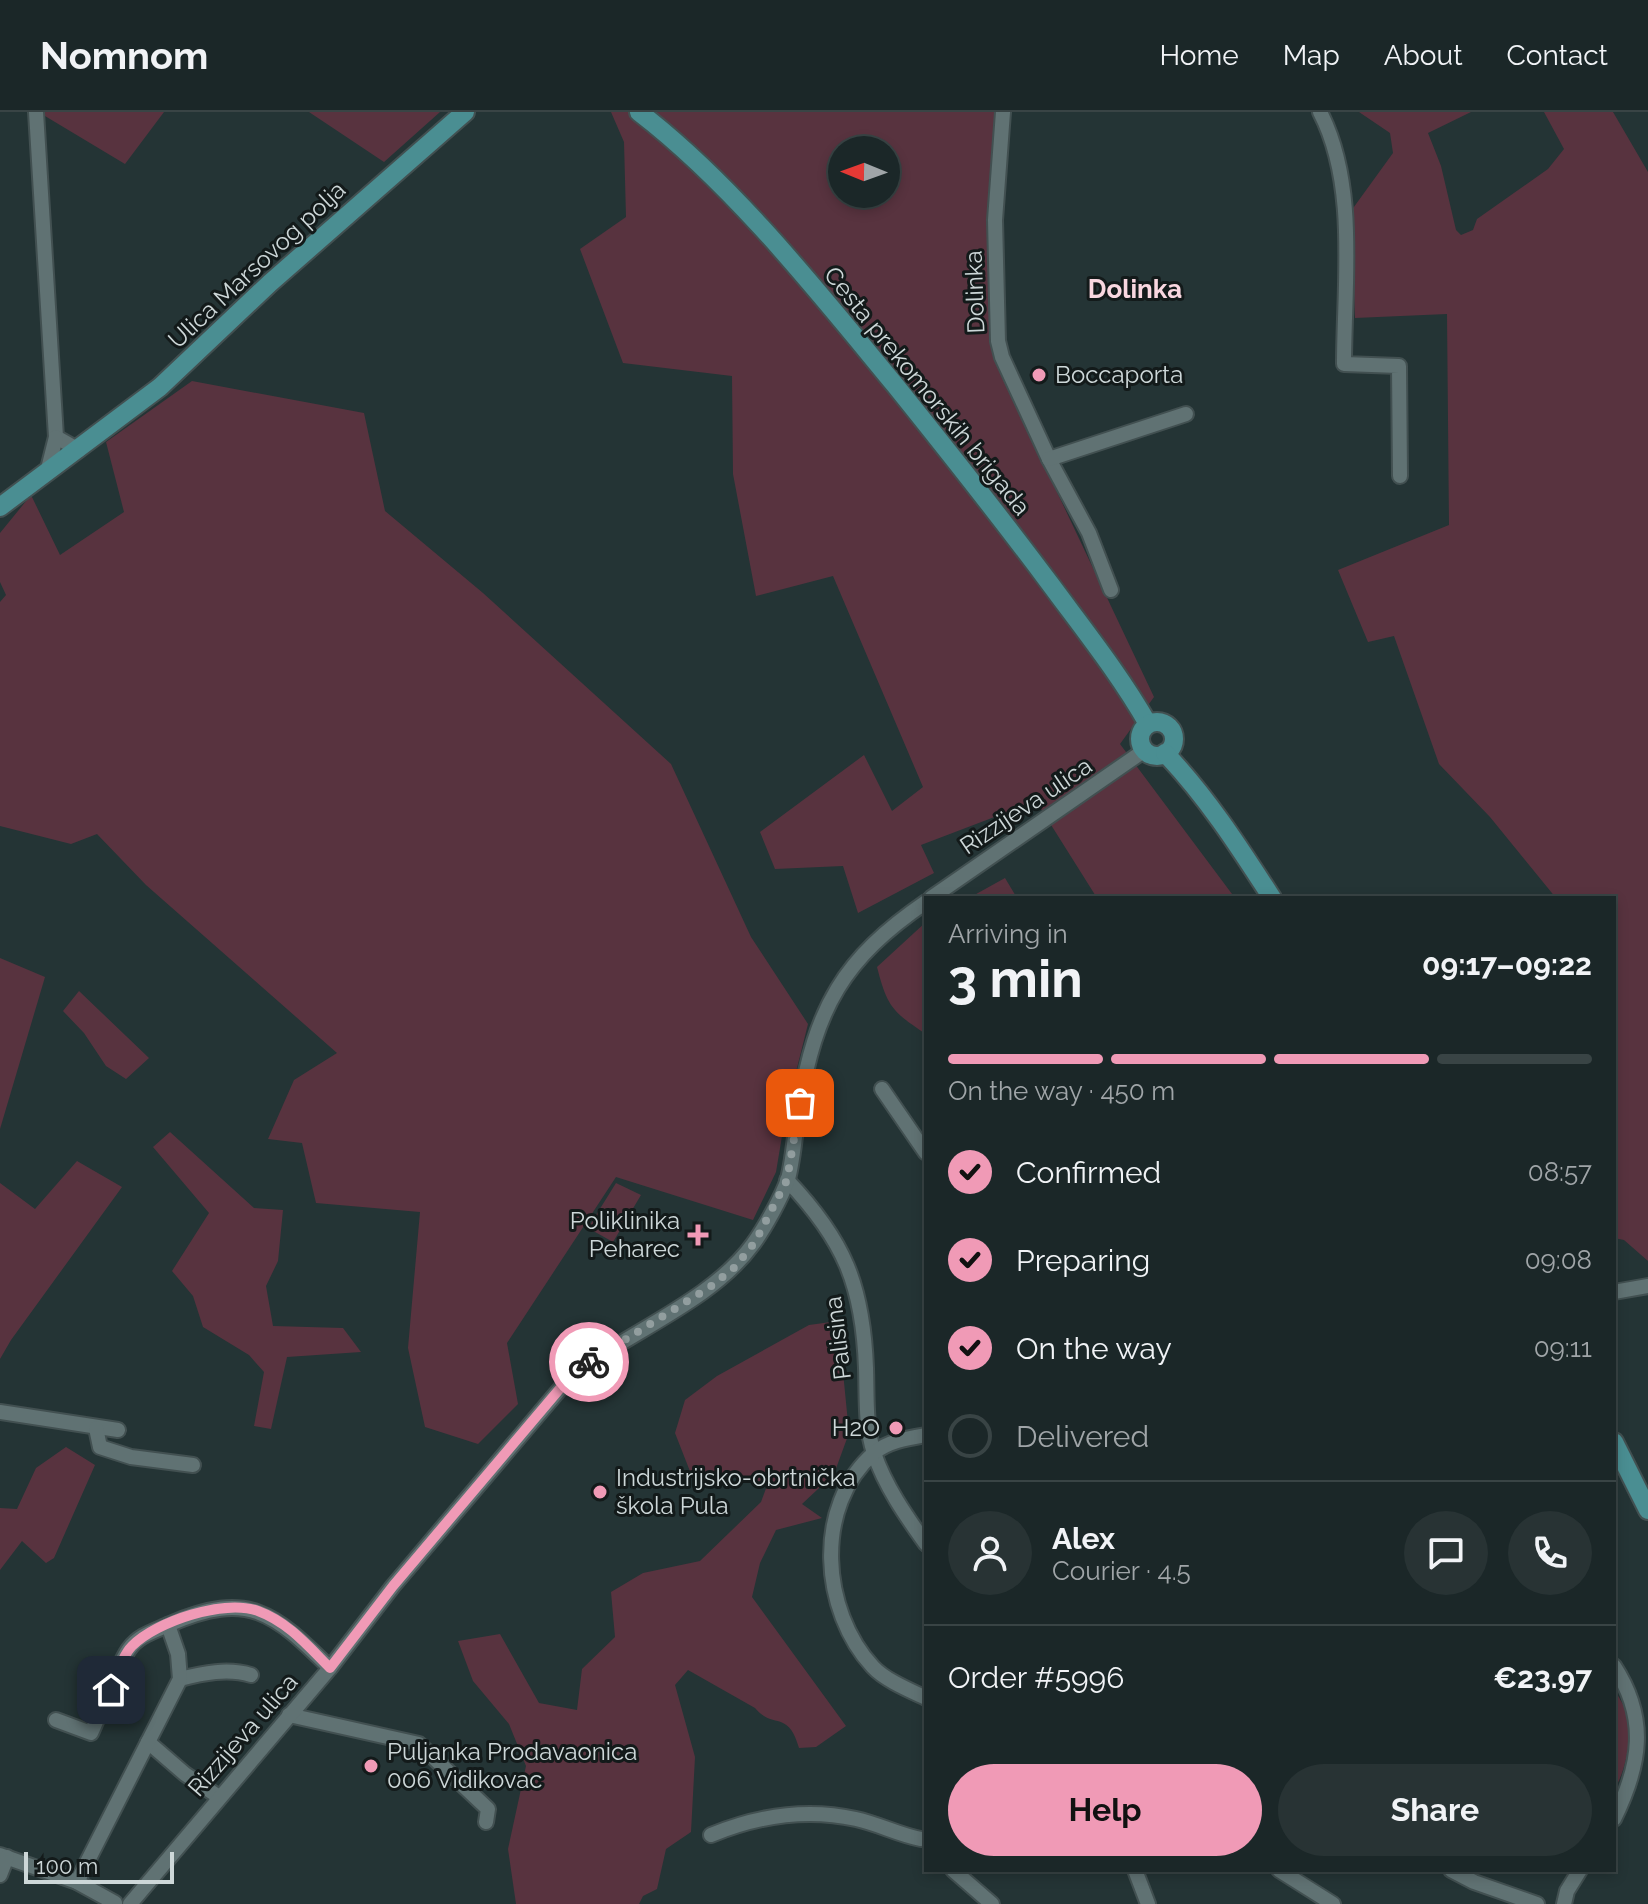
<!DOCTYPE html>
<meta charset="utf-8">
<style>
:root{--surface:#1b2728;--page:#283334;--text:#f1f3f6;--muted:#a0a5a8;--line:#394445;--accent:#f09ab6}
body{margin:0;font-family:Raleway,sans-serif;background:var(--page);color:var(--text);height:100vh;display:flex;flex-direction:column;font-size:30px;white-space:nowrap}
*{box-sizing:border-box;margin:0}
p{font-size:26px;color:var(--muted)}
.icon{flex:none;width:44px;height:44px;fill:none;stroke:currentColor;stroke-width:2;stroke-linecap:round;stroke-linejoin:round}
.map{position:relative;flex:1;overflow:hidden}
.side{position:absolute;left:924px;top:784px;width:692px;height:976px;display:flex;flex-direction:column;background:var(--surface);border-radius:0px;box-shadow:0 4px 12px #0003,0 0 0 2px var(--line)}
.side>*{flex:none}
.needle{width:52px;rotate:271deg}
.controls{position:absolute;left:828px;top:24px;display:grid;gap:16px}
.controls a{display:grid;place-items:center;width:72px;height:72px;border-radius:50%;background:var(--surface);box-shadow:0 4px 12px #0003,0 0 0 2px var(--line);font-size:40px}
.scale{position:absolute;left:24px;bottom:20px;width:150px;box-sizing:border-box;padding-left:8px;border:4px solid #cdd7d8;border-top:0;font-size:22px;line-height:28px;white-space:nowrap;color:#cdd7d8;-webkit-text-stroke:6px #131a1a;paint-order:stroke}
.pin{position:absolute;display:grid;place-items:center;width:68px;height:68px;color:#fff;margin:-34px;border-radius:16px;box-shadow:0 4px 12px #0006}
.courier{position:absolute;display:grid;place-items:center;width:80px;height:80px;margin:-40px;border:6px solid #f09ab6;border-radius:50%;background:#fff;color:#222;box-shadow:0 2px 10px #0007}
.summary em{font-style:normal;font-weight:700}
.summary div{display:flex;flex-direction:column-reverse}
.summary{display:flex;align-items:center;justify-content:space-between;height:136px;padding:0 24px}
h1{font-size:52px;font-weight:700;line-height:60px}
.bar{display:grid;grid-template-columns:repeat(4,1fr);gap:12px 8px;align-content:center;height:96px;padding:0 24px}
.bar i{height:10px;border-radius:6px;background:var(--line)}
.bar .active{background:var(--accent)}
.bar p{grid-column:span 4}
.line{display:flex;align-items:center;gap:20px;padding:0 24px;border-top:2px solid var(--line)}
.line div{flex:1}
.round{display:grid;place-items:center;flex:none;width:84px;height:84px;border-radius:42px;background:var(--page)}
ol{padding:0 24px;list-style:none}
li{display:flex;align-items:center;gap:24px;height:88px}
li p{margin-inline-start:auto}
li .icon{padding:8px;border-radius:50%;background:var(--accent);color:#111;stroke-width:4}
li:last-child{color:var(--muted)}
li i{width:44px;height:44px;border:4px solid var(--line);border-radius:50%}
.button{display:flex;gap:16px;margin-top:auto;padding:16px 24px}
.button a{flex:1;height:92px;border-radius:48px;background:var(--accent);color:#111;font-size:32px;font-weight:700;line-height:92px;text-align:center}
.button a+a{background:var(--page);color:var(--text)}
header{display:flex;align-items:center;gap:48px;box-sizing:border-box;height:112px;padding:0 40px;background:var(--surface);border-bottom:2px solid var(--line)}
header strong{font-size:38px}
nav{display:flex;gap:44px;margin-inline-start:auto;font-size:28px}
.map>svg:first-child{display:block}
.green{fill:#58333f;fill-rule:evenodd}
.lines{fill:none;stroke-linecap:round;stroke-linejoin:round}
.minor-casing{stroke:#425051;stroke-width:18}
.major-casing{stroke:#425051;stroke-width:22}
.minor{stroke:#607273;stroke-width:14}
.major{stroke:#4a8e92;stroke-width:18}
.done{stroke:#929e9f;stroke-width:8;stroke-dasharray:0 14.4}
.route{stroke:#f09ab6;stroke-width:10}
.poi-dot{fill:#f09ab6;stroke:#131a1a;stroke-width:3}
.labels{text-anchor:middle;stroke-width:6;stroke-linejoin:round;paint-order:stroke}
.street-label{font-size:24px;fill:#cdd7d8;stroke:#131a1a}
.poi-label{font-size:24px;fill:#cdd7d8;stroke:#131a1a;text-anchor:start}
.neighbourhood-label{font-size:26px;font-weight:bold;fill:#f9d7e0;stroke:#131a1a}
</style>
<header>
<strong>Nomnom</strong>
<nav><a>Home</a><a>Map</a><a>About</a><a>Contact</a></nav>
</header>
<div class="map">
<svg width="1648" height="1792" viewBox="0 0 1648 1792">
<rect width="100%" height="100%" fill="#243435"/>
<!-- green -->
<g class="green">
<polygon points="45,0 164,0 125,52 45,4"/>
<polygon points="309,0 440,0 384,50"/>
<path d="M611,0H996L987,109L995,249L1154,585L1120,632L1235,786H1097L1036,689L921,733L934,761L858,801L843,754L775,757L760,720L864,643L892,699L923,675L833,464L756,484L733,362L732,264L623,251L580,137L626,105L624,30ZM842,38H886V82H842Z"/>
<polygon points="1359,0 1471,0 1428,21 1441,54 1456,118 1461,123 1473,118 1477,107 1548,57 1564,37 1544,0 1613,0 1648,60 1648,1149 1624,1128 1614,1126 1614,786 1556,786 1490,705 1439,652 1394,524 1368,530 1338,458 1449,413 1447,202 1355,206 1351,99 1393,41 1390,21"/>
<polygon points="192,269 364,301 385,399 483,481 671,652 751,825 808,912 786,1000 776,1060 753,1108 616,1065 507,1231 518,1292 478,1332 425,1315 408,1236 420,1100 316,1091 302,1031 268,1027 294,968 337,941 146,773 97,722 71,732 0,714 0,490 6,483 0,470 0,421 31,383 60,443 124,400 106,330"/>
<polygon points="1005,766 1017,786 969,786"/>
<path d="M926,810V922C892,900 887,894 877,855Z"/>
<polygon points="0,846 45,865 0,1017"/>
<polygon points="79,879 149,946 126,967 106,954 84,921 63,899"/>
<polygon points="170,1020 254,1096 283,1098 278,1149 266,1174 273,1214 343,1216 361,1240 287,1245 271,1317 254,1314 264,1260 249,1243 203,1215 193,1184 172,1159 209,1101 153,1035"/>
<polygon points="77,1049 122,1075 11,1228 0,1247 0,1071 35,1097"/>
<polygon points="616,1071 641,1083 613,1130 588,1116"/>
<path d="M838,1209L849,1321L834,1362L802,1392L822,1406L776,1418L760,1451L752,1485L846,1614L816,1635L799,1636C788,1597 773,1618 755,1596L688,1558L675,1573L695,1645L691,1720L666,1737L657,1777L643,1784L639,1792H516L508,1737L526,1654L509,1612L473,1569L458,1529L500,1522L539,1591L577,1598L582,1557L615,1525L611,1480L643,1461L700,1449L761,1390L768,1371L722,1363L693,1367L675,1321L685,1288L717,1264L809,1213Z"/>
<polygon points="66,1335 95,1353 54,1446 46,1451 22,1429 0,1458 0,1396 17,1397 36,1356"/>
<path d="M1614,1577C1618,1584 1624,1593 1627,1601C1633,1623 1626,1659 1614,1678Z"/>
</g>
<g class="lines">
<!-- minor casing -->
<g class="minor-casing">
<g id="minor">
<polyline points="36,0 56,325 79,338"/>
<polyline points="1003,0 995,108 998,229 1002,245 1049,347 1089,421 1111,478"/>
<path d="M1320,0C1358,73 1344,172 1344,252L1399,254L1400,364"/>
<polyline points="1049,347 1186,302"/>
<polyline points="47,361 56,325"/>
<polyline points="931,786 1145,638"/>
<polyline points="882,977 926,1041"/>
<path d="M787,1068C844,1128 863,1173 866,1256C867,1284 865,1314 874,1341C885,1374 906,1404 926,1432"/>
<polyline points="1614,1180 1648,1174"/>
<polyline points="0,1300 118,1318"/>
<polyline points="96,1316 100,1335 131,1345 193,1353"/>
<path d="M926,1323C909,1326 888,1329 874,1341C813,1394 821,1499 873,1555C885,1568 909,1578 926,1586"/>
<path d="M1614,1554C1648,1606 1641,1652 1614,1707"/>
<path d="M180,1567C203,1561 228,1556 251,1563"/>
<polyline points="289,1603 419,1632 488,1697 486,1710"/>
<path d="M56,1608L91,1621C102,1598 115,1557 129,1537C139,1523 155,1519 170,1512C249,1478 274,1501 330,1556"/>
<polyline points="148,1630 185,1662 219,1685"/>
<path d="M711,1723C757,1704 806,1696 856,1707C879,1712 899,1723 921,1727"/>
<polyline points="0,1743 77,1770 115,1791"/>
<polyline points="953,1758 992,1792"/>
<polyline points="1135,1758 1148,1792"/>
<polyline points="1279,1758 1333,1792"/>
<polyline points="1451,1758 1474,1770 1537,1792"/>
<polyline points="0,1763 7,1745"/>
<polyline points="77,1770 180,1567 178,1542 168,1513"/>
<path d="M130,1792L330,1556L393,1474L571,1264C628,1220 712,1189 753,1132C764,1117 782,1085 788,1067C794,1044 795,1018 799,995C816,895 843,847 926,790"/>
<polyline points="1564,1792 1567,1779 1580,1758"/>
</g>
</g>
<!-- major casing -->
<g class="major-casing">
<g id="major">
<path d="M639,0C734,73 819,181 895,273C948,339 1001,406 1051,473C1085,519 1120,563 1148,612"/>
<polyline points="0,395 160,275 270,171 465,0"/>
<circle cx="1157" cy="627" r="17"/>
<path d="M1165,641C1207,685 1239,735 1272,786"/>
<polyline points="1614,1330 1648,1398"/>
</g>
</g>
<!-- minor -->
<use href="#minor" class="minor"/>
<!-- major -->
<use href="#major" class="major"/>
</g>
<g class="lines">
<!-- done -->
<polyline class="done" points="589,1250 710,1175 735,1155 755,1130 787,1068 800,991"/>
<!-- route -->
<path class="route" d="M111,1578C117,1564 122,1544 132,1534C157,1509 224,1487 258,1499C288,1510 308,1534 330,1556L393,1474L563,1273L589,1250"/>
</g>
<!-- markers -->
<g class="poi-dot">
<circle cx="1039" cy="263" r="8"/>
<path d="M694 1111h8v8h8v8h-8v8h-8v-8h-8v-8h8z"/>
<circle cx="896" cy="1316" r="8"/>
<circle cx="600" cy="1380" r="8"/>
<circle cx="371" cy="1654" r="8"/>
</g>
<g class="labels">
<!-- street labels -->
<g class="street-label">
<text transform="translate(257 153) rotate(-43)" y="8">Ulica Marsovog polja</text>
<text transform="translate(975 180) rotate(-92)" y="8">Dolinka</text>
<text transform="translate(927 279) rotate(51)" y="8">Cesta prekomorskih brigada</text>
<text transform="translate(1026 694) rotate(-34)" y="8">Rizzijeva ulica</text>
<text transform="translate(838 1226) rotate(-97)" y="8">Palisina</text>
<text transform="translate(243 1623) rotate(-49)" y="8">Rizzijeva ulica</text>
</g>
<!-- poi labels -->
<g class="poi-label">
<text x="1055" y="271">Boccaporta</text>
<text x="680" y="1117" text-anchor="end">Poliklinika<tspan x="680" dy="28">Peharec</tspan></text>
<text x="880" y="1324" text-anchor="end">H2O</text>
<text x="616" y="1374">Industrijsko-obrtnička<tspan x="616" dy="28">škola Pula</tspan></text>
<text x="387" y="1648">Puljanka Prodavaonica<tspan x="387" dy="28">006 Vidikovac</tspan></text>
</g>
<!-- neighbourhood labels -->
<g class="neighbourhood-label">
<text x="1135" y="186">Dolinka</text>
</g>
</g>
</svg>
<div class="controls">
<a><svg class="needle" viewBox="-14 -14 28 28"><path d="M0-13l5 13h-10z" fill="#e53935"/><path d="M0 13l5-13h-10z" fill="#a0a5a8"/></svg></a>
</div>
<div class="scale">100 m</div>
<div class="pin" style="left:800px;top:991px;background:#ea580c"><svg class="icon" aria-label="bag" viewBox="0 0 24 24"><path d="M5 8h14l-1 12H6zM9 8a3 3 0 0 1 6 0"/></svg></div>
<div class="pin" style="left:111px;top:1578px;background:#1f2937"><svg class="icon" aria-label="home" viewBox="0 0 24 24"><path d="M3 11l9-7 9 7M6 9v11h12V9"/></svg></div>
<div class="courier" style="left:589px;top:1250px"><svg class="icon" aria-label="bike" viewBox="0 0 24 24"><circle cx="6" cy="16" r="4"/><circle cx="18" cy="16" r="4"/><path d="M6 16l4-8h5l3 8M10 8l3 8H6M13 5h3"/></svg></div>
<section class="side">
<div class="summary"><div><h1>3 min</h1><p>Arriving in</p></div><em>09:17–09:22</em></div>
<div class="bar"><i class="active"></i><i class="active"></i><i class="active"></i><i></i><p>On the way · 450 m</p></div>
<ol>
<li><svg class="icon" aria-label="check" viewBox="0 0 24 24"><path d="M5 12l5 5 9-10"/></svg>Confirmed<p>08:57</p></li>
<li><svg class="icon" aria-label="check" viewBox="0 0 24 24"><path d="M5 12l5 5 9-10"/></svg>Preparing<p>09:08</p></li>
<li><svg class="icon" aria-label="check" viewBox="0 0 24 24"><path d="M5 12l5 5 9-10"/></svg>On the way<p>09:11</p></li>
<li><i></i>Delivered</li>
</ol>
<div class="line" style="height:144px"><a class="round"><svg class="icon" aria-label="person" viewBox="0 0 24 24"><circle cx="12" cy="8" r="4"/><path d="M4 21q1-7 8-7t8 7"/></svg></a><div><b>Alex</b><p>Courier · 4.5</p></div><a class="round"><svg class="icon" aria-label="chat" viewBox="0 0 24 24"><path d="M4 5h16v11H9l-5 4z"/></svg></a><a class="round"><svg class="icon" aria-label="phone" viewBox="0 0 24 24"><path d="M5 4h4l2 5-3 2q2 4 5 5l2-3 5 2v4C11 20 4 13 5 4z"/></svg></a></div>
<div class="line" style="height:104px"><div>Order #5996</div><b>€23.97</b></div>
<div class="button"><a>Help</a><a>Share</a></div>
</section>
</div>
